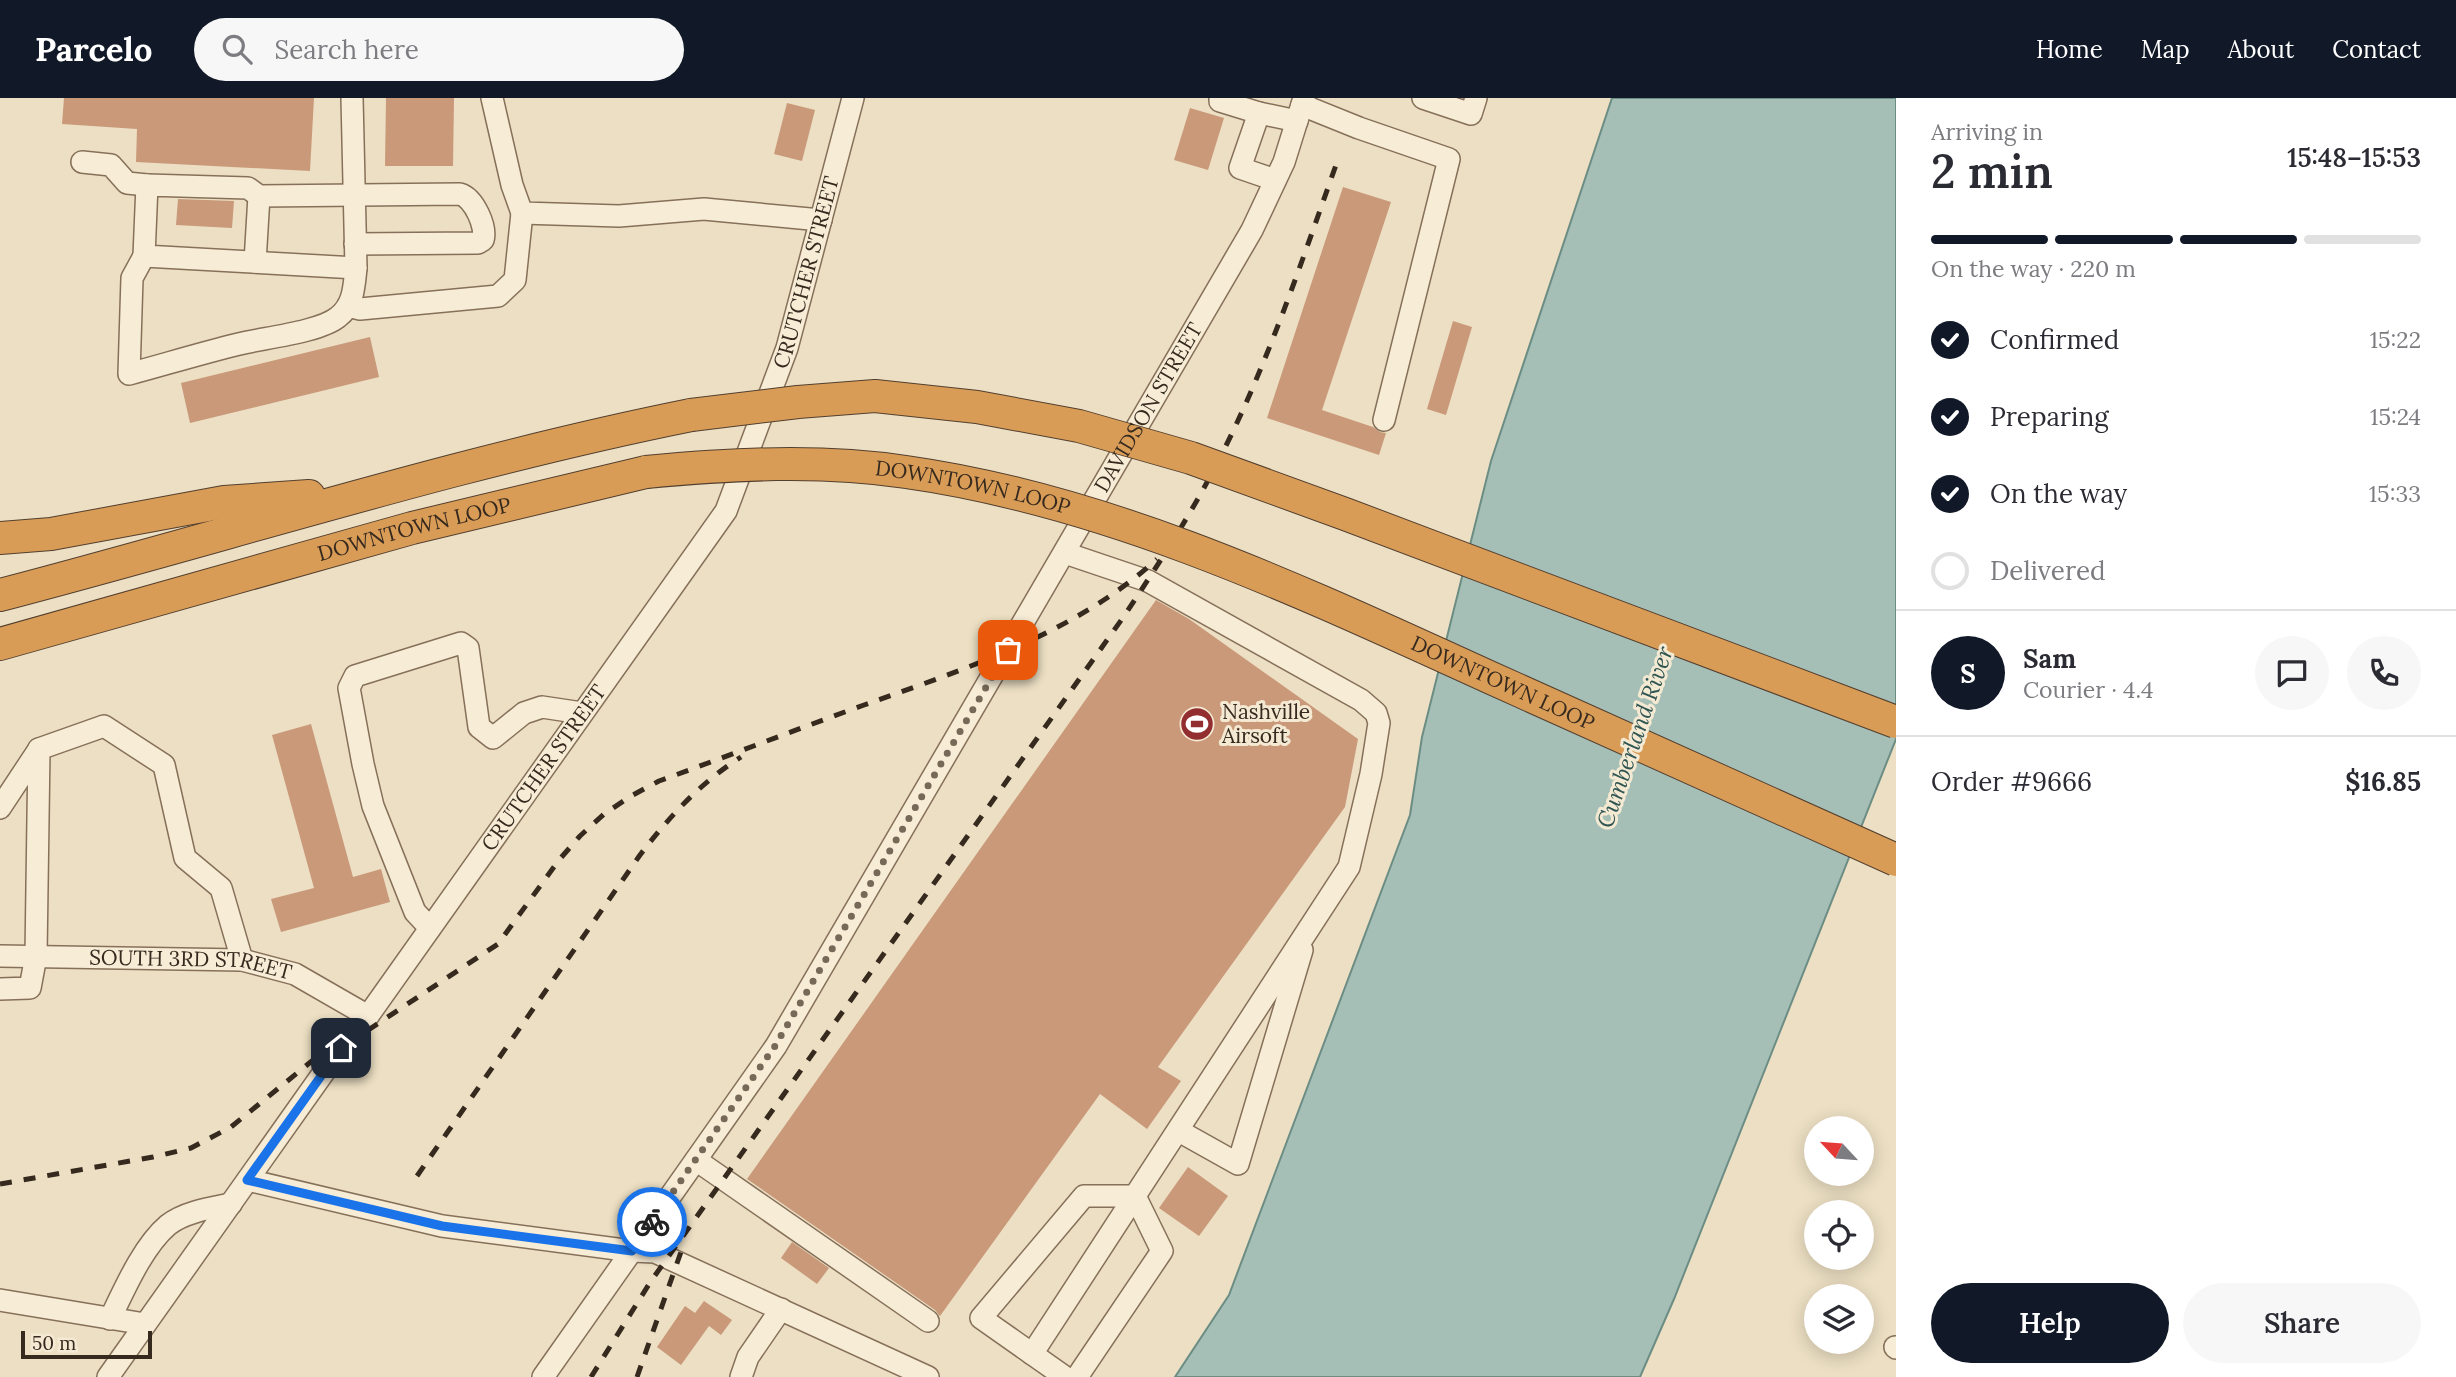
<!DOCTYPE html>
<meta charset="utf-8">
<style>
:root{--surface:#fff;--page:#f7f7f7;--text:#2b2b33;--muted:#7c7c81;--line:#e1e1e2;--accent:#111827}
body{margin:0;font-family:Lora,serif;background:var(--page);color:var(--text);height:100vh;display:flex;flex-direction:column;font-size:26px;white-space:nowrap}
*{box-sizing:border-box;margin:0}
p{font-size:23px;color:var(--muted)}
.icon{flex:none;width:38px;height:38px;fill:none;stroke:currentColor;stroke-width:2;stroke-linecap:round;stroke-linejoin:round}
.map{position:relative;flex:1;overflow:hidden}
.drawer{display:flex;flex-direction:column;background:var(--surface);width:560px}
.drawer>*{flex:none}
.needle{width:46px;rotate:296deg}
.tools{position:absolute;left:1804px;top:1018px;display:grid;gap:14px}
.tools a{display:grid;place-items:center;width:70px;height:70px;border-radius:50%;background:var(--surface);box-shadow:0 4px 18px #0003;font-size:35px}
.scale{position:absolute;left:21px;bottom:18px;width:131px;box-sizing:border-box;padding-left:7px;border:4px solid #36291e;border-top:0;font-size:19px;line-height:24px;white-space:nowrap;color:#36291e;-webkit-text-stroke:5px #f4e9d2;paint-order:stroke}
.pin{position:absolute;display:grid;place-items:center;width:60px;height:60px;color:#fff;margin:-30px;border-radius:14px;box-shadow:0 4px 10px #0006}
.courier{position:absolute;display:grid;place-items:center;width:70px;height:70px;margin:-35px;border:5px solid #1a73e8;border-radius:50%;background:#fff;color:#222;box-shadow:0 2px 9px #0007}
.summary em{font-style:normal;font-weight:600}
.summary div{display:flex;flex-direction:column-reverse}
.summary{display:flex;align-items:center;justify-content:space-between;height:119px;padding:0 35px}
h1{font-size:46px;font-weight:600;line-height:52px}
.bar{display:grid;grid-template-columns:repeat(4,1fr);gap:10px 7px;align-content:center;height:84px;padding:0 35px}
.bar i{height:9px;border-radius:5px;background:var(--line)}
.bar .active{background:var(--accent)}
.bar p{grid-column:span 4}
.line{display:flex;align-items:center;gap:18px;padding:0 35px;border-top:2px solid var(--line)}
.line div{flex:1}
.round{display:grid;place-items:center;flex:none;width:74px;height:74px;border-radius:37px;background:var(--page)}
ol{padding:0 35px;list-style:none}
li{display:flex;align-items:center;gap:21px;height:77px}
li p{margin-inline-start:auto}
li .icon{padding:7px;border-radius:50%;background:var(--accent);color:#fff;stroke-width:4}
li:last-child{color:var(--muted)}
li i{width:38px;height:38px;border:4px solid var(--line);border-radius:50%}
.action{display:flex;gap:14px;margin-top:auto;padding:14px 35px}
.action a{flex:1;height:80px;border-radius:42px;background:var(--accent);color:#fff;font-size:28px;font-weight:600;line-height:80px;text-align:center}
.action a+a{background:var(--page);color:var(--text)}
header{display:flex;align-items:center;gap:42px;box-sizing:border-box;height:98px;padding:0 35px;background:var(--accent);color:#fff}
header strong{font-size:33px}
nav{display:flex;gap:38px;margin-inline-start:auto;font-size:24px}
.search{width:490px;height:63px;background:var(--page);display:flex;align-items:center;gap:18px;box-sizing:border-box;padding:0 24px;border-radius:38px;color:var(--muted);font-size:26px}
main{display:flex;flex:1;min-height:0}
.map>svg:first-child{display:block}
.water{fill:#a5bfb7;stroke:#6c8d84;stroke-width:2}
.building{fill:#c9997a}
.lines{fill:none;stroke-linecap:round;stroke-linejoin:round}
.minor-casing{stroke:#86705a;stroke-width:24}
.highway-casing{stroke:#533f2f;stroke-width:34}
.minor{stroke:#f7ecd6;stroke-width:21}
.highway{stroke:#d89c57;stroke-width:32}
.rail{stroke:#36291e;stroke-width:5;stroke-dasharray:12 12;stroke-linecap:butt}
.highway-bridge-casing{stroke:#533f2f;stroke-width:34;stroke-linecap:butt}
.highway-bridge{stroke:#d89c57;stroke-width:32}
.done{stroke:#766958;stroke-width:7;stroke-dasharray:0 12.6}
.route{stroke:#1a73e8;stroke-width:9}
.labels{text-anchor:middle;stroke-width:6;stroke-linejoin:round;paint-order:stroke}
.street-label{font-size:21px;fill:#36291e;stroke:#f4e9d2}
.poi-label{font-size:21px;fill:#36291e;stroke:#f4e9d2;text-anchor:start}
.water-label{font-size:23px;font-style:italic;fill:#2e5552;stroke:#f4e9d2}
</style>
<header>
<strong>Parcelo</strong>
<div class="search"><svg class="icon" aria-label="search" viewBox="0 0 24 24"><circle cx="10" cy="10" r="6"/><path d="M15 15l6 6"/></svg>Search here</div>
<nav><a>Home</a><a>Map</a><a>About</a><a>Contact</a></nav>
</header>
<main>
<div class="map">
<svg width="1896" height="1279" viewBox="0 0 1896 1279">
<rect width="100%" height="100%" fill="#ecdfc3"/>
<!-- water -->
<polygon class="water" points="1612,0 1896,0 1896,641 1674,1201 1640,1279 1175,1279 1229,1197 1410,717 1422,639 1491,363"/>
<!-- building -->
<g class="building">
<polygon points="64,0 314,0 310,73 136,64 137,31 62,26"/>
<polygon points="386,0 454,0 453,68 385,68"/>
<polygon points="787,5 815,12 802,63 774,56"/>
<polygon points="1190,10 1224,20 1208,72 1174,62"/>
<polygon points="1343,89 1391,104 1322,312 1373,329 1380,334 1386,335 1379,357 1267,320"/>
<polygon points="178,101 234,103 232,130 176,127"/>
<polygon points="1453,223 1472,229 1446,317 1427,311"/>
<polygon points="370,239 379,279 190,325 181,285"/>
<polygon points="1156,502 1189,521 1358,641 1345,709 1158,969 1181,983 1147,1031 1100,996 940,1218 935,1212 747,1081"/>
<polygon points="311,626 353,779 381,771 390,804 281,834 271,801 314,790 272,637"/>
<polygon points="1188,1069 1228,1098 1199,1138 1159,1110"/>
<polygon points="792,1144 829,1170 817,1186 781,1160"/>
<polygon points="704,1203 732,1222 721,1237 709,1228 681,1267 657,1249 685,1208 695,1215"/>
</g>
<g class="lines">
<!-- minor casing -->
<g class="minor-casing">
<g id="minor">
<polyline points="492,0 512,87 522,115 619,118 704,111 821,122"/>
<polyline points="1220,0 1220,3 1259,15"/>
<polyline points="1423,0 1471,16 1476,0"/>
<polyline points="1302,7 1359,30 1449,61 1384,322"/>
<polyline points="82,64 111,67 127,85 147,87"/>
<polyline points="1275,82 1240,70 1259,15 1297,23"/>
<path d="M355,146L478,145L483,142C487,129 474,100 460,96L259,98L248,90L147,87L144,158L356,170"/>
<path d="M144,158L132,180L129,276C166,266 202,255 239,246C263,240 320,234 338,219C354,207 354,188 356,170L352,0"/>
<polyline points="255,164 259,98"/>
<polyline points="348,208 360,211 498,198 515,182 522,115"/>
<polyline points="0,710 39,651"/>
<polyline points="430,830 415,814 373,708 363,666 349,590 355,578 461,545 468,550 479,629 493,640 524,615 542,609 582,615"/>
<path id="s1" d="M0,858L242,862L295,876L368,918"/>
<polyline points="0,891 30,890 36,858 39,651 104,628 164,667 185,760 221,790 242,862"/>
<polyline points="1179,1033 1238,1066 1302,852"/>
<polyline points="696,1062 928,1223"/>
<polyline points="248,1082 442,1128 632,1153 655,1154 928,1279"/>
<polyline points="0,1202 145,1226"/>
<path d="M110,1221C124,1192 143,1148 168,1127C184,1114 211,1110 231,1106"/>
<polyline points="1895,1249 1896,1250"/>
<polyline points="1032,1256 1349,769 1371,676 1379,625 1376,615 1361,602 1148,483 1065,455"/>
<path id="s2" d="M108,1279L341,950L368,918L726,413L787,250L853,0"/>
<path id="s3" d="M543,1279L776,948L1252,132L1284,64L1304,0"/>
<polyline points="741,1279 748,1259 781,1211"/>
<polyline points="1065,1279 981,1220 1084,1098 1135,1098"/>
<polyline points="1077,1279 1162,1153 1135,1098"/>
</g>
</g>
<!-- highway casing -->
<g class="highway-casing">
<g id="highway">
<polyline points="0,440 51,436 224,404 309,398"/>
<path d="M0,497C230,437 457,364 691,317"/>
<path id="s4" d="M0,546L412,430L646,374"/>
</g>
</g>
<!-- minor -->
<use href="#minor" class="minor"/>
<!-- highway -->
<use href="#highway" class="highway"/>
<!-- rail -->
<g class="rail">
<path d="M417,1078L640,757C669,719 700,685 741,659"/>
<path d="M0,1086L153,1059L191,1050L231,1029L318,958L341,950L498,846L559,762L580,738L604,716L631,698L659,683C728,658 795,632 864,607C965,571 1076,535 1157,461"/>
<path d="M591,1279L651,1183L1122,521C1154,473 1185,426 1212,375C1264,277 1299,171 1336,67"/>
<polyline points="637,1279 682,1151"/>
</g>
<!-- highway-bridge casing -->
<g class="highway-bridge-casing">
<g id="highway-bridge">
<polyline points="691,317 798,304 875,298 977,309 1079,328 1191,360 1345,416 1896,624"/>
<path id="s5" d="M646,374C732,366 820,361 906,374C1111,403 1302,494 1489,579C1624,641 1760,701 1896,762"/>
</g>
</g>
<!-- highway-bridge -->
<use href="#highway-bridge" class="highway-bridge"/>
</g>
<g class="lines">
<!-- done -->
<polyline class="done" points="652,1124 775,948 1008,552"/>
<!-- route -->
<polyline class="route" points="341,950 247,1082 442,1128 632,1153 652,1124"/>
</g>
<!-- icons -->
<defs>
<g id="stadium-disc" transform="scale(1.75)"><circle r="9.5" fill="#922d30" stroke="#f4e9d2"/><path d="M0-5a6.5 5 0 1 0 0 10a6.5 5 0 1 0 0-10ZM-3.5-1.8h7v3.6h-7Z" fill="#fff"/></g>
</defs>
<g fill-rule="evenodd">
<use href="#stadium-disc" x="1197" y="626"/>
</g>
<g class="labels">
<!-- street labels -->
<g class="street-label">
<text dy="7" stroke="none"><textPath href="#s2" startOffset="1316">CRUTCHER STREET</textPath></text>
<text dy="7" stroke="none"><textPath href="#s3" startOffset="1144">DAVIDSON STREET</textPath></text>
<text dy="7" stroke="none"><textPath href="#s5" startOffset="329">DOWNTOWN LOOP</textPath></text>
<text dy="7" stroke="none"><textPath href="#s4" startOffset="430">DOWNTOWN LOOP</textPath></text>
<text dy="7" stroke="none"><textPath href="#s5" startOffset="896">DOWNTOWN LOOP</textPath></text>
<text dy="7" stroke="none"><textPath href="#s2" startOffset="749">CRUTCHER STREET</textPath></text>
<text dy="7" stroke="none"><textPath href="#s1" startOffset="191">SOUTH 3RD STREET</textPath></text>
</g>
<!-- poi labels -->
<g class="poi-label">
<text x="1222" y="621">Nashville<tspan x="1222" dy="24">Airsoft</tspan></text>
</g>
<!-- water labels -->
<g class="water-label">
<text transform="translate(1635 639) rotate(-71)" y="8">Cumberland River</text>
</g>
</g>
</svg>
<div class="tools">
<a><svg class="needle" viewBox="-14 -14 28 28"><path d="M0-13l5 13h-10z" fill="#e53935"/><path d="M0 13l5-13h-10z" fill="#7c7c81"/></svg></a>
<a><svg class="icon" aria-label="locate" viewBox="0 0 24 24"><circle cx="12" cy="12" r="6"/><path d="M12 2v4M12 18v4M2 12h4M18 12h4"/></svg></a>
<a><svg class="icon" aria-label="layers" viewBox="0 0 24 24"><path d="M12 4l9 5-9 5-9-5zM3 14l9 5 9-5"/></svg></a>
</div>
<div class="scale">50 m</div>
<div class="pin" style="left:1008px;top:552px;background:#ea580c"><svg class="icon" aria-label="bag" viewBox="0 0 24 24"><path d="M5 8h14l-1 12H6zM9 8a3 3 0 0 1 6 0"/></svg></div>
<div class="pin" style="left:341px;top:950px;background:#1f2937"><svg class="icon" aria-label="home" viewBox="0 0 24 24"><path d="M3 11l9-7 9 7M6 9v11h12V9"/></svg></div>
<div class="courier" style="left:652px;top:1124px"><svg class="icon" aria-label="bike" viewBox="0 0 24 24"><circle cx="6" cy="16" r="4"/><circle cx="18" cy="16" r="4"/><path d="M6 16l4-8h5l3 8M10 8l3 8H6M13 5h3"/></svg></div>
</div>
<section class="drawer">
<div class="summary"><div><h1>2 min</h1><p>Arriving in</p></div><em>15:48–15:53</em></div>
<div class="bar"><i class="active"></i><i class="active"></i><i class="active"></i><i></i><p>On the way · 220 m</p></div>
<ol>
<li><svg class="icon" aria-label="check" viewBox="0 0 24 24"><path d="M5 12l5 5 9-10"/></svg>Confirmed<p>15:22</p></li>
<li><svg class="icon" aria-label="check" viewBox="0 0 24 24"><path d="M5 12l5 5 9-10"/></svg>Preparing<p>15:24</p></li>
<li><svg class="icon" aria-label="check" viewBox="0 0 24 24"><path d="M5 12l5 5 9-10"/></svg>On the way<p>15:33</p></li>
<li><i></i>Delivered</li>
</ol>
<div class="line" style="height:126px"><b class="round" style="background:var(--accent);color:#fff">S</b><div><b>Sam</b><p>Courier · 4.4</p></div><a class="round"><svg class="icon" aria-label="chat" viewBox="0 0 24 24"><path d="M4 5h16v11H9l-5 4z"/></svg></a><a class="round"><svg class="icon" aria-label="phone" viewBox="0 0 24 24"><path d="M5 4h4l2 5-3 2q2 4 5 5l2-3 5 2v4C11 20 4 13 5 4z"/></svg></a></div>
<div class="line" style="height:91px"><div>Order #9666</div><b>$16.85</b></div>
<div class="action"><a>Help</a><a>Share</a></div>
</section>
</main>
